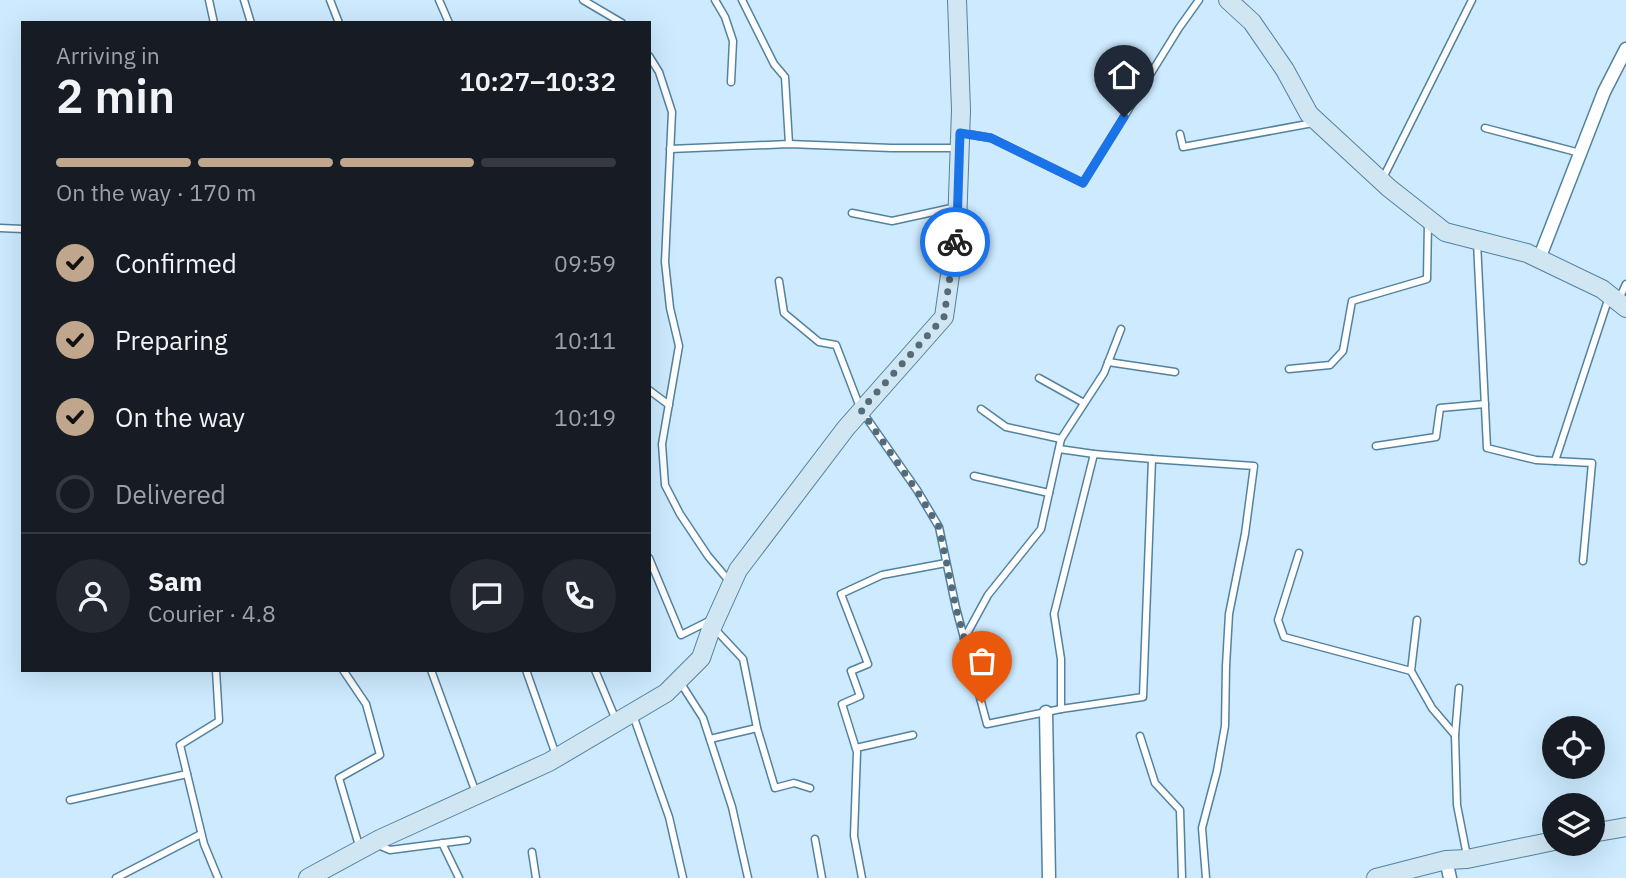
<!DOCTYPE html>
<meta charset="utf-8">
<style>
:root{--surface:#171b24;--page:#242831;--text:#f1f3f6;--muted:#9ea1a6;--line:#363941;--accent:#c0a68c}
body{margin:0;font-family:"IBM Plex Sans",sans-serif;background:var(--page);color:var(--text);height:100vh;display:flex;flex-direction:column;font-size:26px;white-space:nowrap}
*{box-sizing:border-box;margin:0}
p{font-size:23px;color:var(--muted)}
.icon{flex:none;width:38px;height:38px;fill:none;stroke:currentColor;stroke-width:2;stroke-linecap:round;stroke-linejoin:round}
.map{position:relative;flex:1;overflow:hidden}
.drawer{position:absolute;left:21px;top:21px;width:630px;height:651px;display:flex;flex-direction:column;background:var(--surface);border-radius:0px;box-shadow:0 7px 28px #0002}
.drawer>*{flex:none}
.tools{position:absolute;left:1542px;top:716px;display:grid;gap:14px}
.tools a{display:grid;place-items:center;width:63px;height:63px;border-radius:50%;background:var(--surface);box-shadow:0 7px 28px #0002;font-size:35px}
.pin{position:absolute;display:grid;place-items:center;width:60px;height:60px;color:#fff;margin:-72px -30px;border-radius:50% 50% 50% 0;rotate:-45deg;box-shadow:0 0 7px #0007}
.pin .icon{rotate:45deg}
.courier{position:absolute;display:grid;place-items:center;width:70px;height:70px;margin:-35px;border:5px solid #1a73e8;border-radius:50%;background:#fff;color:#222;box-shadow:0 2px 9px #0007}
.summary em{font-style:normal;font-weight:600}
.summary div{display:flex;flex-direction:column-reverse}
.summary{display:flex;align-items:center;justify-content:space-between;height:119px;padding:0 35px}
h1{font-size:46px;font-weight:600;line-height:52px}
.bar{display:grid;grid-template-columns:repeat(4,1fr);gap:10px 7px;align-content:center;height:84px;padding:0 35px}
.bar i{height:9px;border-radius:5px;background:var(--line)}
.bar .on{background:var(--accent)}
.bar p{grid-column:span 4}
.line{display:flex;align-items:center;gap:18px;padding:0 35px;border-top:2px solid var(--line)}
.line div{flex:1}
.round{display:grid;place-items:center;flex:none;width:74px;height:74px;border-radius:37px;background:var(--page)}
ol{padding:0 35px;list-style:none}
li{display:flex;align-items:center;gap:21px;height:77px}
li p{margin-inline-start:auto}
li .icon{padding:7px;border-radius:50%;background:var(--accent);color:#111;stroke-width:4}
li:last-child{color:var(--muted)}
li i{width:38px;height:38px;border:4px solid var(--line);border-radius:50%}
.map>svg:first-child{display:block}
.lines{fill:none;stroke-linecap:round;stroke-linejoin:round}
.lane-casing{stroke:#53829f;stroke-width:9}
.street-casing{stroke:#53829f;stroke-width:15}
.secondary-casing{stroke:#53829f;stroke-width:20}
.lane{stroke:#fff;stroke-width:6}
.street{stroke:#fff;stroke-width:12}
.secondary{stroke:#d0e6f3;stroke-width:18}
.done{stroke:#546b7a;stroke-width:7;stroke-dasharray:0 12.6}
.route{stroke:#1a73e8;stroke-width:9}
</style>
<div class="map">
<svg width="1626" height="878" viewBox="0 0 1626 878">
<rect width="100%" height="100%" fill="#cdeafe"/>
<g class="lines">
<!-- lane casing -->
<g class="lane-casing">
<g id="lane">
<polyline points="209,0 214,23"/>
<polyline points="244,0 251,23"/>
<polyline points="330,0 339,23"/>
<polyline points="439,0 449,23"/>
<polyline points="583,0 622,23"/>
<polyline points="715,0 725,17 733,41 731,82"/>
<polyline points="742,0 774,64 785,77 789,144"/>
<polyline points="649,56 659,72 672,112 665,262 670,308 679,346 662,444 665,485 680,514 708,556 730,582"/>
<polyline points="1485,128 1580,153"/>
<polyline points="962,133 991,138 1083,183 1179,28 1199,0"/>
<polyline points="1180,134 1183,147 1313,123"/>
<polyline points="670,149 789,144 891,148 959,148"/>
<polyline points="1382,180 1472,0"/>
<polyline points="852,213 892,221 956,207"/>
<polyline points="0,228 23,229"/>
<polyline points="1477,242 1487,448 1536,460 1592,463 1583,561"/>
<polyline points="779,281 784,313 819,342 836,345 861,410 917,490 939,527 956,608 987,724 1061,709 1143,697 1152,459 1254,466 1245,534 1229,614 1226,666 1225,726 1217,771 1202,828 1206,878"/>
<polyline points="1618,301 1626,284"/>
<polyline points="1108,362 1175,372"/>
<polyline points="1289,369 1330,365 1343,351 1352,301 1427,279 1428,222"/>
<polyline points="1039,378 1084,403"/>
<polyline points="649,390 669,405"/>
<polyline points="981,409 1006,427 1061,439"/>
<polyline points="1376,446 1436,437 1440,408 1485,404"/>
<polyline points="1059,449 1094,454 1152,459"/>
<polyline points="1555,461 1609,297"/>
<polyline points="974,476 1049,493"/>
<polyline points="1299,553 1278,620 1284,637 1411,671"/>
<polyline points="649,558 681,635 711,620"/>
<polyline points="1417,620 1411,671 1432,708 1455,735"/>
<polyline points="714,628 743,659 757,728 775,788 794,783 810,788"/>
<polyline points="964,639 988,595 1041,529 1061,439 1104,373 1121,329"/>
<polyline points="216,670 219,721 180,745 204,844 218,878"/>
<polyline points="343,670 366,704 380,755 339,778 360,849"/>
<polyline points="431,670 476,793"/>
<polyline points="526,670 556,755"/>
<polyline points="595,670 616,720"/>
<polyline points="680,682 703,718 732,807 748,878"/>
<polyline points="1459,688 1455,735 1457,805 1467,856"/>
<polyline points="1061,709 1061,659 1054,614 1094,454"/>
<polyline points="633,715 669,817 683,878"/>
<polyline points="1140,736 1155,783 1180,810 1182,878"/>
<polyline points="710,739 757,728"/>
<polyline points="856,748 913,735"/>
<polyline points="70,800 187,774"/>
<polyline points="815,839 822,878"/>
<polyline points="442,843 459,878"/>
<polyline points="376,844 390,850 467,840"/>
<polyline points="532,852 536,878"/>
<polyline points="116,878 201,834"/>
<polyline points="862,878 854,836 857,752 842,704 860,696 851,671 868,664 841,594 882,575 946,563"/>
</g>
</g>
<!-- street casing -->
<g class="street-casing">
<g id="street">
<polyline points="1539,259 1604,92 1626,49"/>
<polyline points="1046,712 1049,878"/>
<polyline points="1446,860 1450,878"/>
</g>
</g>
<!-- secondary casing -->
<g class="secondary-casing">
<g id="secondary">
<polyline points="1228,0 1252,22 1285,70 1309,114 1389,188 1445,232 1527,253 1602,289 1626,308"/>
<polyline points="1592,833 1626,827"/>
<polyline points="308,878 380,839 549,762 666,693 701,658 710,632 738,570 846,428 944,317 957,226 961,110 957,0"/>
<polyline points="1376,878 1446,860 1467,859 1554,841"/>
</g>
</g>
<!-- lane -->
<use href="#lane" class="lane"/>
<!-- street -->
<use href="#street" class="street"/>
<!-- secondary -->
<use href="#secondary" class="secondary"/>
</g>
<g class="lines">
<!-- done -->
<polyline class="done" points="955,242 944,317 861,410 917,491 939,527 956,608 982,703"/>
<!-- route -->
<polyline class="route" points="955,242 957,226 960,133 991,138 1083,183 1124,117"/>
</g>
</svg>
<div class="tools">
<a><svg class="icon" aria-label="locate" viewBox="0 0 24 24"><circle cx="12" cy="12" r="6"/><path d="M12 2v4M12 18v4M2 12h4M18 12h4"/></svg></a>
<a><svg class="icon" aria-label="layers" viewBox="0 0 24 24"><path d="M12 4l9 5-9 5-9-5zM3 14l9 5 9-5"/></svg></a>
</div>
<div class="pin" style="left:982px;top:703px;background:#ea580c"><svg class="icon" aria-label="bag" viewBox="0 0 24 24"><path d="M5 8h14l-1 12H6zM9 8a3 3 0 0 1 6 0"/></svg></div>
<div class="pin" style="left:1124px;top:117px;background:#1f2937"><svg class="icon" aria-label="home" viewBox="0 0 24 24"><path d="M3 11l9-7 9 7M6 9v11h12V9"/></svg></div>
<div class="courier" style="left:955px;top:242px"><svg class="icon" aria-label="bike" viewBox="0 0 24 24"><circle cx="6" cy="16" r="4"/><circle cx="18" cy="16" r="4"/><path d="M6 16l4-8h5l3 8M10 8l3 8H6M13 5h3"/></svg></div>
<section class="drawer">
<div class="summary"><div><h1>2 min</h1><p>Arriving in</p></div><em>10:27–10:32</em></div>
<div class="bar"><i class="on"></i><i class="on"></i><i class="on"></i><i></i><p>On the way · 170 m</p></div>
<ol>
<li><svg class="icon" aria-label="check" viewBox="0 0 24 24"><path d="M5 12l5 5 9-10"/></svg>Confirmed<p>09:59</p></li>
<li><svg class="icon" aria-label="check" viewBox="0 0 24 24"><path d="M5 12l5 5 9-10"/></svg>Preparing<p>10:11</p></li>
<li><svg class="icon" aria-label="check" viewBox="0 0 24 24"><path d="M5 12l5 5 9-10"/></svg>On the way<p>10:19</p></li>
<li><i></i>Delivered</li>
</ol>
<div class="line" style="height:126px"><a class="round"><svg class="icon" aria-label="person" viewBox="0 0 24 24"><circle cx="12" cy="8" r="4"/><path d="M4 21q1-7 8-7t8 7"/></svg></a><div><b>Sam</b><p>Courier · 4.8</p></div><a class="round"><svg class="icon" aria-label="chat" viewBox="0 0 24 24"><path d="M4 5h16v11H9l-5 4z"/></svg></a><a class="round"><svg class="icon" aria-label="phone" viewBox="0 0 24 24"><path d="M5 4h4l2 5-3 2q2 4 5 5l2-3 5 2v4C11 20 4 13 5 4z"/></svg></a></div>
</section>
</div>
